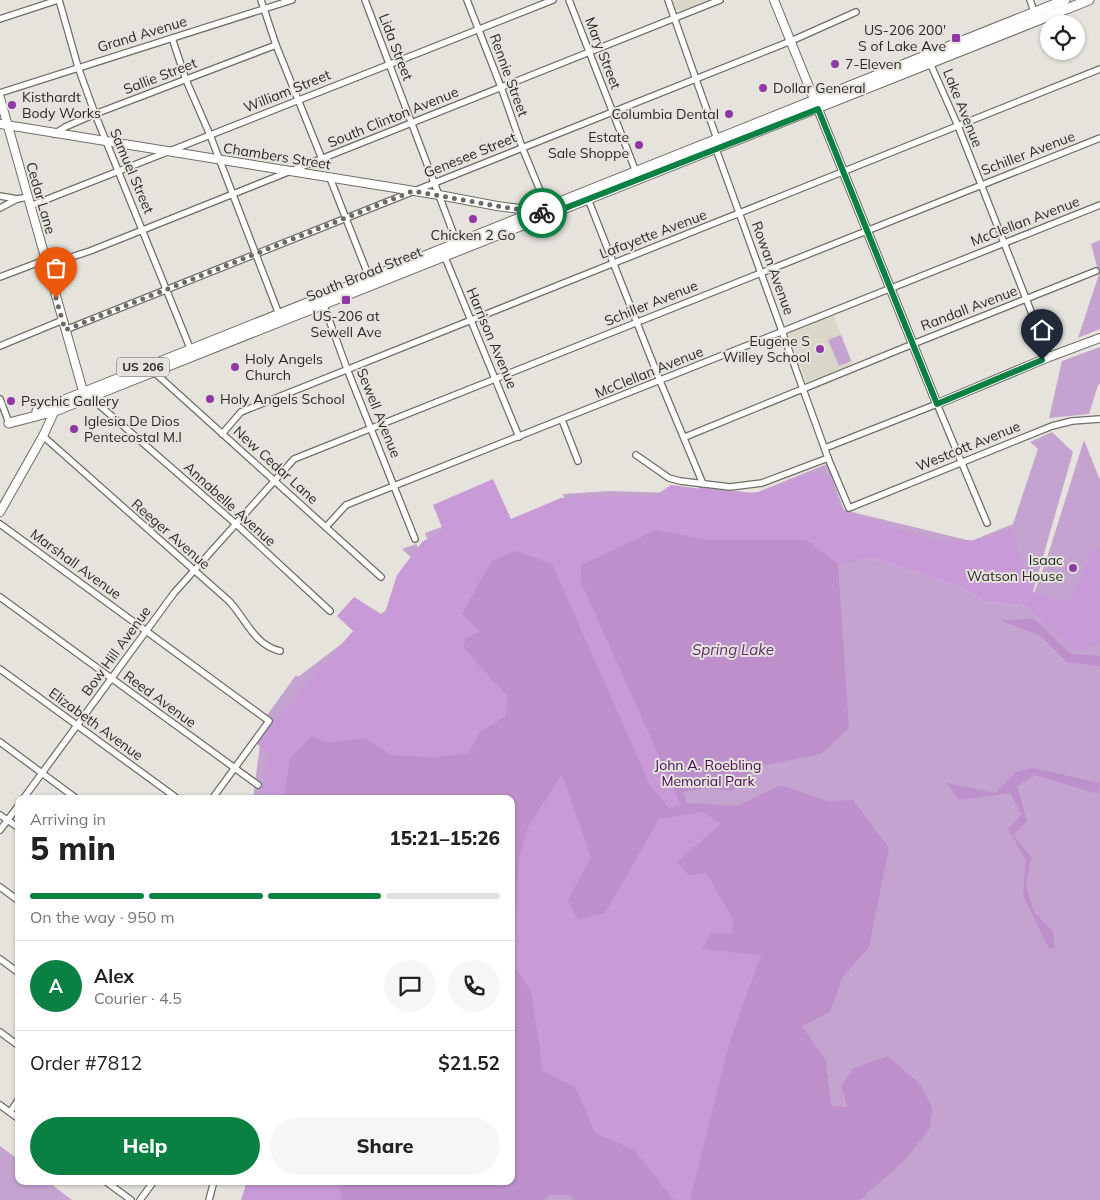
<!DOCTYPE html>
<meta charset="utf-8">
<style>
:root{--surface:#fff;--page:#f6f6f6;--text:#222;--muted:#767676;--line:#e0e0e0;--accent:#0b8043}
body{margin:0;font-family:Mulish,sans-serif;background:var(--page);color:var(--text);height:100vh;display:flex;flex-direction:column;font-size:19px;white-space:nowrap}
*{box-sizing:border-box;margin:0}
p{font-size:16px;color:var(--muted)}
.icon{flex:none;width:28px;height:28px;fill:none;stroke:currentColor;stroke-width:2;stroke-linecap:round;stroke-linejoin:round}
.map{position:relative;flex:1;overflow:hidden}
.sheet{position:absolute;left:15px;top:795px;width:500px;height:390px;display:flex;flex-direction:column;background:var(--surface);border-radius:10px;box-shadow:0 1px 4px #0004}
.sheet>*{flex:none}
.fabs{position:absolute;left:1040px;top:15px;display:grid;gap:10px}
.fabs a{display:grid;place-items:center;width:45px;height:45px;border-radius:50%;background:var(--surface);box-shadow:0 1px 4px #0004;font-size:25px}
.pin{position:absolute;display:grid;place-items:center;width:42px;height:42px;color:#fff;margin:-51px -21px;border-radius:50% 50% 50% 0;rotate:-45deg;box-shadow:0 0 5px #0007}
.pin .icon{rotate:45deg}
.courier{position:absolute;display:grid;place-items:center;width:50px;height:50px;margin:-25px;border:4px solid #0b8043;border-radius:50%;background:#fff;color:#222;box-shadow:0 1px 6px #0007}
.overview em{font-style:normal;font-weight:800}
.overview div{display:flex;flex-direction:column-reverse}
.overview{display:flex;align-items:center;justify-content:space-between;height:85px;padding:0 15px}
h1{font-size:32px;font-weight:800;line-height:38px}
.bar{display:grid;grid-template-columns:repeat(4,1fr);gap:8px 5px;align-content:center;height:60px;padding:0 15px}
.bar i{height:6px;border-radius:4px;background:var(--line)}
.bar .active{background:var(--accent)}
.bar p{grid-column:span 4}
.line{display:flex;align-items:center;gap:12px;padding:0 15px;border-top:1px solid var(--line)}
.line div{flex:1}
.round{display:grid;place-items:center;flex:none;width:52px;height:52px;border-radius:26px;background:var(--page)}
.primary-button{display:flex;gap:10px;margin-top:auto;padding:10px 15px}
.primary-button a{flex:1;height:58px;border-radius:30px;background:var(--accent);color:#fff;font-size:20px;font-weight:800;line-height:58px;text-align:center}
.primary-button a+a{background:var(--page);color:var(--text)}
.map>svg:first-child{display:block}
.built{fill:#dad7ca}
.green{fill:#c5a3d0}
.forest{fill:#c89ad7}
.water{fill:#bd8fcb}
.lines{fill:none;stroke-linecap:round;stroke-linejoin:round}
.street-casing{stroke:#6e6d67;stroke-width:8}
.secondary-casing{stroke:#6e6d67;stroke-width:10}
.primary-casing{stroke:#6e6d67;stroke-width:11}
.street{stroke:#fff;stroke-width:5.5}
.secondary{stroke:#fff;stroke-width:8}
.primary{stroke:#fff;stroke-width:9}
.done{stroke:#6b6a66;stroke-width:5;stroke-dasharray:0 9}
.route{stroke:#0b8043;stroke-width:6}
.poi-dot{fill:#8d38a5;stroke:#e5e3dc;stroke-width:2}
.labels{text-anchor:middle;stroke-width:4;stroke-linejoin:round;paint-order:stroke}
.shield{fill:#e5e3dc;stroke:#62615d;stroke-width:1}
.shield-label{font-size:12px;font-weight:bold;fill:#2a2927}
.poi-label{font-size:14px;fill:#2a2927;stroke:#e5e3dc;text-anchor:start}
.street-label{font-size:14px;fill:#2a2927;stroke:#e5e3dc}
.park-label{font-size:14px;fill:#460a55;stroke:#e5e3dc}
.water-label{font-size:15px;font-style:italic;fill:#642c74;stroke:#e5e3dc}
</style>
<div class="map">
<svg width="1100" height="1200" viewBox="0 0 1100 1200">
<rect width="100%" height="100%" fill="#e5e3dc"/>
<!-- built -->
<g class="built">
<polygon points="673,0 709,0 682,11 676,9"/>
<polygon points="833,315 854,365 807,383 788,332"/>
</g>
<!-- green -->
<g class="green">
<polygon points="1100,240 1100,329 1078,338 1099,274 1091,244"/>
<polygon points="841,335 851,361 839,366 828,340"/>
<polygon points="1100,347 1100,384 1098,385 1089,414 1049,418 1062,361"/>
<polygon points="1052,432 1073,452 1033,592 1007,549 863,546 860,560 871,558 958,586 986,602 1029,607 1047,558 1084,440 1100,480 1100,1200 823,1200 866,1065 841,1087 847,1107 832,1105 826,1062 780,1200 300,1200 294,1181 511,1181 511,799 253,799 263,721 296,675 298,677 431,576 402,549 416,544 434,577 429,543 425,533 447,525 507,521 564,498 563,494 610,491 701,494 699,487 755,493 827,464 844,510 971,541 1013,524 1038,449 1030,442"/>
<polygon points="0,1146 19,1160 19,1181 47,1181 72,1200 0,1200"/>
</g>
<!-- forest -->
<g class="forest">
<polygon points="816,472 828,477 839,506 845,513 940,541 979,540 1011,528 1033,592 1062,603 1072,597 1091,554 1100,547 1100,644 1076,651 1028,607 986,602 958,586 871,558 838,564 806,540 708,540 656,530 580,580 682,804 669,809 650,785 480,632 464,648 507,696 506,716 480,732 469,753 436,757 391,755 365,738 328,743 312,736 290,758 284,799 261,799 268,753 256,743 353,631 337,616 354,597 384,616 397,575 422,542 443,530 433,505 493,479 511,519 561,498 653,497 671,485 742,494 767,491"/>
<polygon points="562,773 591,858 568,901 605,913 659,819 703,811 722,824 706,873 734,921 732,933 761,954 730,1041 690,1200 674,1200 634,1151 595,1133 576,1088 543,1071 531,991 512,962 519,858 528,827"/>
<polygon points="247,1181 338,1181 343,1200 241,1200"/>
</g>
<!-- water -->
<g class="water">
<polygon points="656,530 708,540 806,540 838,564 849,728 821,754 760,766 732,791 705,788 683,792 687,803 737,806 781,785 828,801 853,800 889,848 869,947 842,978 830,1012 802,1026 826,1061 832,1105 847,1107 841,1087 852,1069 888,1056 921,1085 932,1108 930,1128 904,1161 860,1200 690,1200 730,1041 761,955 702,949 711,933 732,933 734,921 706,873 688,875 677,862 721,824 703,812 659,819 605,913 578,920 568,901 591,857 562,774 528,827 519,858 512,962 531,991 543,1071 576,1088 595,1133 634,1150 674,1200 573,1200 570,1195 550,1195 543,1200 343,1200 338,1181 511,1181 511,799 284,799 290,758 312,736 328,743 365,738 391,755 436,757 469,753 480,732 506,716 507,696 464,648 465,638 480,632 462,614 491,562 515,551 552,564 650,785 669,808 681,805 580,580 581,565"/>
<polygon points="1034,619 1071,654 1100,656 1100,666 1067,662 1041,636 1000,620"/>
<polygon points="1033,768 1100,783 1099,794 1035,775 1017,786 1027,821 1013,835 1031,857 1026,885 1034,912 1052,930 1055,948 1049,949 1023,895 1026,860 1008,829 1022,814 1010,793 959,800 946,783 995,793 1016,772"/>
</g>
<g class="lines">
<!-- street casing -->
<g class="street-casing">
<g id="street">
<polyline points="59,0 78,67 95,114 190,348"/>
<polyline points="261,0 276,45 322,159"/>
<polyline points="365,0 457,243"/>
<polyline points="467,0 501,87 522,147 548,210"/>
<polyline points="569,0 636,172"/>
<polyline points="668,0 717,139"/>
<polyline points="1030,0 1035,14"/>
<polyline points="0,19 58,0"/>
<polyline points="172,38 186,80 210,135 280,317"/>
<polyline points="930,63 958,126 1049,357"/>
<polyline points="0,93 292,0"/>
<polyline points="54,134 65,127 95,114 276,45"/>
<polyline points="716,149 828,458 849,508 1052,426 1072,421 1100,419"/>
<polyline points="330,178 369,277"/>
<polyline points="0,196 17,199"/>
<polyline points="588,199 660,381 703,484"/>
<polyline points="30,206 553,0"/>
<polyline points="0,208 17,199 28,197"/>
<polyline points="444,255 519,437"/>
<polyline points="47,265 90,251 720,0"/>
<polyline points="0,277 45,260"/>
<polyline points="323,303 347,369 415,539"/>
<polyline points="65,330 791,41 856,12"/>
<polyline points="0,346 63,320"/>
<polyline points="154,372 381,577"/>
<polyline points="90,397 236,524 330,611"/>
<polyline points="0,399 9,423"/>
<polyline points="562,420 578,461"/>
<polyline points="222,434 241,412 1100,69"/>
<path d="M43,436L229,601C246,619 254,645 280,651"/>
<polyline points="685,437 913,344 1096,271"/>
<polyline points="825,448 937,404 987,523"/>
<polyline points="636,455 669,478 680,481 730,487 762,483 828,458"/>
<polyline points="0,524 269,721 212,799"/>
<polyline points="326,527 346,505 1100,205"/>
<polyline points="0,597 258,785"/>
<polyline points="0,669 178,799"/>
<polyline points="0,742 77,799"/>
<polyline points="23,799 174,593 294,459 1100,138"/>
<polyline points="0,815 19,828"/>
<polyline points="0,830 19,805"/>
<polyline points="0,887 19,901"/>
<polyline points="0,959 19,973"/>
<polyline points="0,1032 19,1046"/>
<polyline points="0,1105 19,1119"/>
<polyline points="10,1112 19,1099"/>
<polyline points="105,1181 131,1200"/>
<polyline points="140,1200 154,1181"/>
<polyline points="209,1200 214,1181"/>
</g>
</g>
<!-- secondary casing -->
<g class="secondary-casing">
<g id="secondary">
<polyline points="774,0 937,404 1049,357 1100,338"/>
<polyline points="0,98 83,391"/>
<polyline points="0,124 439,195 497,206 536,211"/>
<polyline points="0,512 43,436 56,408"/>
</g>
</g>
<!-- primary casing -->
<g class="primary-casing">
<g id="primary">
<polyline points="37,411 1065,0"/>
<polyline points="9,423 55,411 90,397 1089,0"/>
</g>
</g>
<!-- street -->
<use href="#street" class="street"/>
<!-- secondary -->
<use href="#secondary" class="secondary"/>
<!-- primary -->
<use href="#primary" class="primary"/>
</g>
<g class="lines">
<!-- done -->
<polyline class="done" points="56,298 65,330 413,191 497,206 542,213"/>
<!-- route -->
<polyline class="route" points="542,213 550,214 818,109 937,404 1042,360"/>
</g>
<!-- markers -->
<g class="poi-dot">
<rect x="951" y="33" width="10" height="10" rx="2.5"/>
<circle cx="835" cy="64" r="5"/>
<circle cx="763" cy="88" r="5"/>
<circle cx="12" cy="105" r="5"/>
<circle cx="729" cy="114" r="5"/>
<circle cx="639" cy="145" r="5"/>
<circle cx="473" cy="219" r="5"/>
<rect x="341" y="295" width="10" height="10" rx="2.5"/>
<circle cx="820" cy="349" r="5"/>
<circle cx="235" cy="367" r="5"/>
<circle cx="210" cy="399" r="5"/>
<circle cx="11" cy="401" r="5"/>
<circle cx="74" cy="429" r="5"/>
<circle cx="1073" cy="568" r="5"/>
</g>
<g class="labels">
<!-- shield labels -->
<rect class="shield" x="117" y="357.5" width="52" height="19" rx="4"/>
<g class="shield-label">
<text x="143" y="371">US 206</text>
</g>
<!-- poi labels -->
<g class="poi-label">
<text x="946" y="35" text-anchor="end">US-206 200'<tspan x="946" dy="16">S of Lake Ave</tspan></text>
<text x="845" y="69">7-Eleven</text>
<text x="773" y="93">Dollar General</text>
<text x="22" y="102">Kisthardt<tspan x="22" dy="16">Body Works</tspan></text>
<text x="719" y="119" text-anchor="end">Columbia Dental</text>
<text x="629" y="142" text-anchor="end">Estate<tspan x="629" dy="16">Sale Shoppe</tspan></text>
<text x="473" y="240" text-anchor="middle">Chicken 2 Go</text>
<text x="346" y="321" text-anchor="middle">US-206 at<tspan x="346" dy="16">Sewell Ave</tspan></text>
<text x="810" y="346" text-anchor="end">Eugene S<tspan x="810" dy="16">Willey School</tspan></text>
<text x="245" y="364">Holy Angels<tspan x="245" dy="16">Church</tspan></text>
<text x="220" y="404">Holy Angels School</text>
<text x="21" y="406">Psychic Gallery</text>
<text x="84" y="426">Iglesia De Dios<tspan x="84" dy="16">Pentecostal M.I</tspan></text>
<text x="1063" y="565" text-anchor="end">Isaac<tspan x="1063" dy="16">Watson House</tspan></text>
</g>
<!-- street labels -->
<g class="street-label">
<text transform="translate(142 34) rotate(-17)" y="5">Grand Avenue</text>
<text transform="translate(396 47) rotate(69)" y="5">Lida Street</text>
<text transform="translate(603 53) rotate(69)" y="5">Mary Street</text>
<text transform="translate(509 75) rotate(70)" y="5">Rennie Street</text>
<text transform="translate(160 76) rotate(-21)" y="5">Sallie Street</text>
<text transform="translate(287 91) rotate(-22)" y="5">William Street</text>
<text transform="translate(963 108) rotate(68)" y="5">Lake Avenue</text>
<text transform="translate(393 117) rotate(-22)" y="5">South Clinton Avenue</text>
<text transform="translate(1028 153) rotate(-21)" y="5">Schiller Avenue</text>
<text transform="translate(470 155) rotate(-22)" y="5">Genesee Street</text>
<text transform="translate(277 156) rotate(9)" y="5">Chambers Street</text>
<text transform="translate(132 171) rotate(67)" y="5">Samuel Street</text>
<text transform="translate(41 198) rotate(74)" y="5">Cedar Lane</text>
<text transform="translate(1025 221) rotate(-21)" y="5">McClellan Avenue</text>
<text transform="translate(653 234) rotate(-21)" y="5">Lafayette Avenue</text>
<text transform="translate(773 268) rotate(70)" y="5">Rowan Avenue</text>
<text transform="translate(364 274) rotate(-22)" y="5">South Broad Street</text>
<text transform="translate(651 303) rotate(-22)" y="5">Schiller Avenue</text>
<text transform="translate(969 308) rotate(-21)" y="5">Randall Avenue</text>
<text transform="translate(492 338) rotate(67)" y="5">Harrison Avenue</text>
<text transform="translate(649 372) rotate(-22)" y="5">McClellan Avenue</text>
<text transform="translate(379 413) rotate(68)" y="5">Sewell Avenue</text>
<text transform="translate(968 446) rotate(-22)" y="5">Westcott Avenue</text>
<text transform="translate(276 465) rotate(42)" y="5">New Cedar Lane</text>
<text transform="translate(230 504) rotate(42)" y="5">Annabelle Avenue</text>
<text transform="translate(171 534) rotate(41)" y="5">Reeger Avenue</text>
<text transform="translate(76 564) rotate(36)" y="5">Marshall Avenue</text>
<text transform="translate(116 651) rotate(-54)" y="5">Bow Hill Avenue</text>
<text transform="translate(160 699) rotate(36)" y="5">Reed Avenue</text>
<text transform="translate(96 724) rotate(36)" y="5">Elizabeth Avenue</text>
</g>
<!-- park labels -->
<g class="park-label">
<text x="708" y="770">John A. Roebling<tspan x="708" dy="16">Memorial Park</tspan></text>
</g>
<!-- water labels -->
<g class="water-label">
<text x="733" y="655">Spring Lake</text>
</g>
</g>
</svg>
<div class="fabs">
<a><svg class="icon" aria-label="locate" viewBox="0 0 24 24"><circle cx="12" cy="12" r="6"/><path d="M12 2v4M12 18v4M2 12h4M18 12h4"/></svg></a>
</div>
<div class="pin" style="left:56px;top:298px;background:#ea580c"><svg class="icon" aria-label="bag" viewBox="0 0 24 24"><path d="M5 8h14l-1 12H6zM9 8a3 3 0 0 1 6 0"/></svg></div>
<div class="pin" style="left:1042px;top:360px;background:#1f2937"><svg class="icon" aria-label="home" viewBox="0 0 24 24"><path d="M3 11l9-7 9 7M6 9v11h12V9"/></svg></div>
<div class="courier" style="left:542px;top:213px"><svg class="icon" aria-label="bike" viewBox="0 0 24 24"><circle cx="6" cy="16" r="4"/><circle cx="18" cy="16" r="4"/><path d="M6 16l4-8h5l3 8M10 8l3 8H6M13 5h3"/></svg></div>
<section class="sheet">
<div class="overview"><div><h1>5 min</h1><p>Arriving in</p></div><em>15:21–15:26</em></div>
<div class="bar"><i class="active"></i><i class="active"></i><i class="active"></i><i></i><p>On the way · 950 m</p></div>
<div class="line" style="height:90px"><b class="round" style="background:var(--accent);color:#fff">A</b><div><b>Alex</b><p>Courier · 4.5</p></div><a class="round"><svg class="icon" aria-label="chat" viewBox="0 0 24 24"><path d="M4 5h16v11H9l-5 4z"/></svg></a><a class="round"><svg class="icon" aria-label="phone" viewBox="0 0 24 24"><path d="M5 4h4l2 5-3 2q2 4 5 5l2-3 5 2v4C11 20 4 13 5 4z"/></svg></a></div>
<div class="line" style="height:65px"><div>Order #7812</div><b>$21.52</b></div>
<div class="primary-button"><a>Help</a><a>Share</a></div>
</section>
</div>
